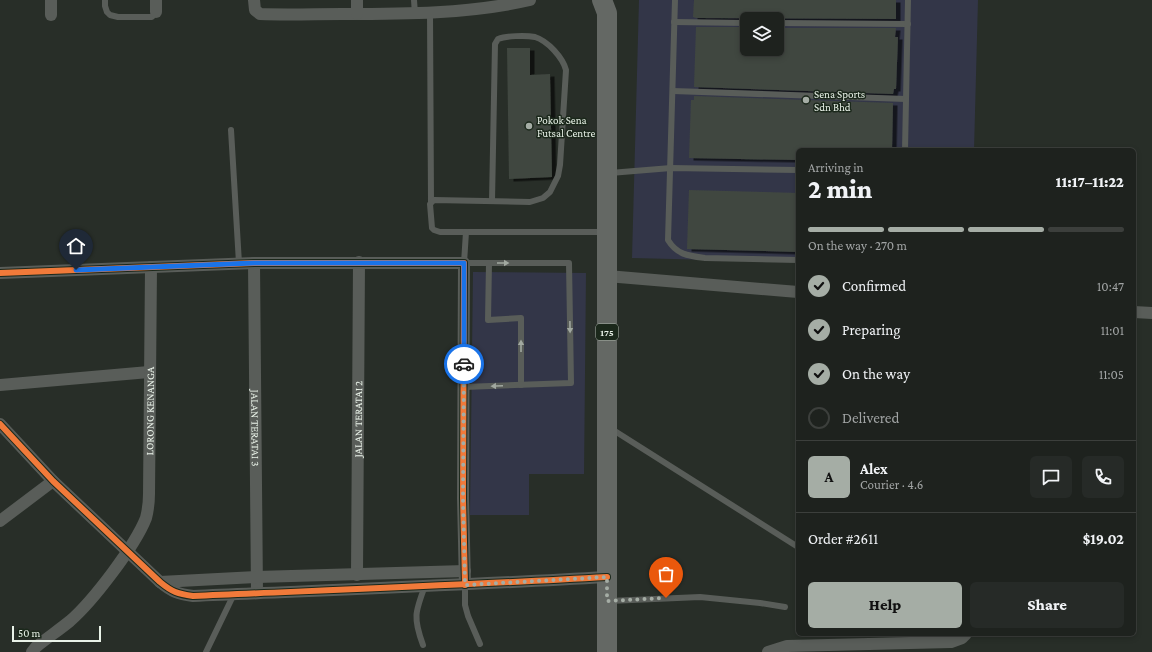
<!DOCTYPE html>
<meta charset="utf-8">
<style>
:root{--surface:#1e221e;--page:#262a27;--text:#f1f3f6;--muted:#a1a4a4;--line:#3c3f3c;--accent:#a5ada5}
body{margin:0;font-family:"Crimson Pro",serif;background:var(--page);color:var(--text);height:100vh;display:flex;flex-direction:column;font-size:15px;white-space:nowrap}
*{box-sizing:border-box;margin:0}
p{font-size:13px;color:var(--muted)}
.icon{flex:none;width:22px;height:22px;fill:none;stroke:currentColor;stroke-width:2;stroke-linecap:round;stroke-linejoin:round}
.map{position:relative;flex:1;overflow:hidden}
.side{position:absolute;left:796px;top:148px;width:340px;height:488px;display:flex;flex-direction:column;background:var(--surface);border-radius:6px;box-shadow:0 2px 6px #0003,0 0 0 1px var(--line)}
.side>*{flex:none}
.buttons{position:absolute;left:740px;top:12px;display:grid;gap:8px}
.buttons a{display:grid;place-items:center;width:44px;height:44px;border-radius:6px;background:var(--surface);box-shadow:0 2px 6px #0003,0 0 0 1px var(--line);font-size:20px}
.scale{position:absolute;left:12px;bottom:10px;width:89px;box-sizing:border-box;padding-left:4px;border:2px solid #e9f2e8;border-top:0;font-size:11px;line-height:14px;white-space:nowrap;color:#e9f2e8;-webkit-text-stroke:3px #1b281b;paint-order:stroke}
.pin{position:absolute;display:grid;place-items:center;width:34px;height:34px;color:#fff;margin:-41px -17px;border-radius:50% 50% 50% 0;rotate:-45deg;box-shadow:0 0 4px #0007}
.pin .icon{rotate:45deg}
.courier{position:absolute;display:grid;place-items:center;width:40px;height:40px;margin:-20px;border:3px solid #1a73e8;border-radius:50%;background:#fff;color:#222;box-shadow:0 1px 5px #0007}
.overview em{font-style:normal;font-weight:800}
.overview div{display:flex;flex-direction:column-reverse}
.overview{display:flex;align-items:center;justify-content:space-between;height:68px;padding:0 12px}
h1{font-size:26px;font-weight:800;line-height:30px}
.bar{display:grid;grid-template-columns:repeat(4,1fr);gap:6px 4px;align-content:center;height:48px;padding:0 12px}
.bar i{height:5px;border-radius:3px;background:var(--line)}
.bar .current{background:var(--accent)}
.bar p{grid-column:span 4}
.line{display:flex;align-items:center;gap:10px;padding:0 12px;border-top:1px solid var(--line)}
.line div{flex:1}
.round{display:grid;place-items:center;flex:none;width:42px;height:42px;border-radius:6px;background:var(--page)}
ol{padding:0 12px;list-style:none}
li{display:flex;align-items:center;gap:12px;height:44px}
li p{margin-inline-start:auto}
li .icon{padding:4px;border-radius:50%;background:var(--accent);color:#111;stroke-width:4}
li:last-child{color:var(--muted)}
li i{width:22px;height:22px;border:2px solid var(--line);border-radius:50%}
.action{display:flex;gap:8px;margin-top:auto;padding:8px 12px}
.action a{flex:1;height:46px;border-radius:6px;background:var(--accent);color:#111;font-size:16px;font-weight:800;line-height:46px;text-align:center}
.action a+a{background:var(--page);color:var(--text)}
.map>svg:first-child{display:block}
.green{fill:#333648;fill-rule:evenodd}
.building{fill:#404740;filter:url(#shadow)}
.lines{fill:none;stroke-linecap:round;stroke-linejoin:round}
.service{stroke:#595d59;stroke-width:6}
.minor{stroke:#595d59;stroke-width:12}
.trunk{stroke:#646864;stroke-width:20}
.cycleway-casing{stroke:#1b281b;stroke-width:8}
.cycleway{stroke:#f17a3a;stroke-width:6}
.oneway{fill:#a1a8a0}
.done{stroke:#a5ada5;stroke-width:4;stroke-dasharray:0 7.2}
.route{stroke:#1a73e8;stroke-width:5}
.poi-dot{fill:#a5ada5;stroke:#1b281b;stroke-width:1.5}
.labels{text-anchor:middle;stroke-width:3;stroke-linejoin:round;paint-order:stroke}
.shield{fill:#1b281b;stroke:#abb5aa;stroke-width:1}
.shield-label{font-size:10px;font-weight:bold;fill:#e9f2e8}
.poi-label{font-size:11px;fill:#e9f2e8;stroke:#1b281b;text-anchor:start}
.street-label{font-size:11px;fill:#e9f2e8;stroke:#1b281b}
</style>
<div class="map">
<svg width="1152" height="652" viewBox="0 0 1152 652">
<defs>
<filter id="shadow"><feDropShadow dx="4.5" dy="2.5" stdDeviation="0" flood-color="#0009"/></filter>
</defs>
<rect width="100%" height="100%" fill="#282e28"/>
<!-- green -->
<g class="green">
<path d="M639,0H978L974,150H798V262L632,258ZM747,19H777V49H747Z"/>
<polygon points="473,272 586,273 584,474 529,474 529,515 470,515"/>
</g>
<!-- building -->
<g class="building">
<polygon points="694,0 896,0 896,19 696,18 693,17"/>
<polygon points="696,27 747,27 747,49 777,49 777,28 896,28 895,37 898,37 896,89 894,89 893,94 694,87"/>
<polygon points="507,48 530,48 530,75 550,74 552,177 509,179"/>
<polygon points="694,96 893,103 892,150 798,150 798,160 689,158 691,100 694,100"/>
<polygon points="689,190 798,193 798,252 687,249"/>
</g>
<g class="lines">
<!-- service -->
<g class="service">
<polyline points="105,0 105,6 107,12 110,15 118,17 152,17 156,12"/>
<polyline points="414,0 415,14"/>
<path d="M675,0L668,240C677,255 689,256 705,258L798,260"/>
<polyline points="430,13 431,202"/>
<polyline points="674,22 747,23"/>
<polyline points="777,23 908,24"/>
<polyline points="673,91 906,99"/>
<polyline points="231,130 239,263"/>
<polyline points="905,150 908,0"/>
<polyline points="610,173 671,168 798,170"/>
<path d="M492,201L495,44L498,39C506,36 525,35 535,37C548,41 563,58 566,70L560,165L558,176L550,192L543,198L530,202L434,200L430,204L432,228L434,230L440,232H605"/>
<polyline points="489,263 488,320 521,318 521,385"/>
<polyline points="464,387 571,383 569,263 464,263 466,232"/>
<polyline points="610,428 798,547"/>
<polyline points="465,585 465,605 468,616 480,644"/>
<polyline points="609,601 700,597 760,603 785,607"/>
<path d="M423,645C413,618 415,612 425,586"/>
<polyline points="206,652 234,594"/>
</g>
<!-- minor -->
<g class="minor">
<path d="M254,0L255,10L260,14C287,15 315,14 342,14C404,14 469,14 530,0"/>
<polyline points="357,0 357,14"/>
<polyline points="156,12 156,0"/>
<polyline points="51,15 51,0"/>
<path id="s1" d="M254,263L257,593"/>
<polyline points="0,273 254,263 464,263 463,498 465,585"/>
<polyline points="607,276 798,292"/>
<polyline points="1134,312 1152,313"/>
<polyline points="0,385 149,372"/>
<path d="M0,424L53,481L160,582C172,592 178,594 193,596C331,590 469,585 607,577"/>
<polyline points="0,521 53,481"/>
<path id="s2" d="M357,575L359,262"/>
<polyline points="160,582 257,577 465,571"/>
<path id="s3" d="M32,652L36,647C47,638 59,630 70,621C93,601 135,546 146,518C148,510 149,502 149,494L151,267"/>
<polyline points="768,652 787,646 951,642 962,638 966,634"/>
</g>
<!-- trunk -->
<polyline class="trunk" points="602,0 607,13 607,652"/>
<!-- cycleway casing -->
<g class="cycleway-casing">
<g id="cycleway">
<polyline points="0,273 254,263 464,263 463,498 465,585"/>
<path d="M0,424L53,481L160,582C172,592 178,594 193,596C331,590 469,585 607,577"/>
</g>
</g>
<!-- cycleway -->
<use href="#cycleway" class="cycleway"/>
</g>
<!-- one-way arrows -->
<defs><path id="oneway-solid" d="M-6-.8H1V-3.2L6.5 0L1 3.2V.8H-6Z"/></defs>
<g class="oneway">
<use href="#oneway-solid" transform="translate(503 263)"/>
<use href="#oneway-solid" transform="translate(570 327) rotate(89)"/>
<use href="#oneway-solid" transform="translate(521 346) rotate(-90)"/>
<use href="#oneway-solid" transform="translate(497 386) rotate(178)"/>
</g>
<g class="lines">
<!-- done -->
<polyline class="done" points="464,364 463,498 465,585 607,577 607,601 666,598"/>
<!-- route -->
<polyline class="route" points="76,270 254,263 464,263 464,364"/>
</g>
<!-- markers -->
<g class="poi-dot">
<circle cx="806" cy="100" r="4"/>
<circle cx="529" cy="126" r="4"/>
</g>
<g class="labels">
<!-- shield labels -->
<rect class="shield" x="596" y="324" width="22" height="16" rx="3"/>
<g class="shield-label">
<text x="607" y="336">175</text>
</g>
<!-- poi labels -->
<g class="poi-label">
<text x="814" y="98">Sena Sports<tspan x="814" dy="13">Sdn Bhd</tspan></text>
<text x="537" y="124">Pokok Sena<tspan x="537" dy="13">Futsal Centre</tspan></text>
</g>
<!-- street labels -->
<g class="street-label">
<text dy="4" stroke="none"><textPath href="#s3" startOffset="285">LORONG KENANGA</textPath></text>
<text dy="4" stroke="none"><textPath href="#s2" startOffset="156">JALAN TERATAI 2</textPath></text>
<text dy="4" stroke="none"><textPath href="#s1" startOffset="165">JALAN TERATAI 3</textPath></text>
</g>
</g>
</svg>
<div class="buttons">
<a><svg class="icon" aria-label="layers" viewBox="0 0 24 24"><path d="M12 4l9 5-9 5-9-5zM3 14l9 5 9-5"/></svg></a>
</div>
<div class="scale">50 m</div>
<div class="pin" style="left:666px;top:598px;background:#ea580c"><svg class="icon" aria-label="bag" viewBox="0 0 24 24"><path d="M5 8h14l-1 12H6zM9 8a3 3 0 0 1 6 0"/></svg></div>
<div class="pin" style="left:76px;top:270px;background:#1f2937"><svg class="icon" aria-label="home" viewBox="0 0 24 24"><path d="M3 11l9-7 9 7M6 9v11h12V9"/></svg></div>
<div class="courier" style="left:464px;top:364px"><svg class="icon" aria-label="car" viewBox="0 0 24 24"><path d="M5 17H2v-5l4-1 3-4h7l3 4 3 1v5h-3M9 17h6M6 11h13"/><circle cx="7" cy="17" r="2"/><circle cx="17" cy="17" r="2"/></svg></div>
<section class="side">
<div class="overview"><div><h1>2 min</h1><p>Arriving in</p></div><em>11:17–11:22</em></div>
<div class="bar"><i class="current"></i><i class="current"></i><i class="current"></i><i></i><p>On the way · 270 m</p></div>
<ol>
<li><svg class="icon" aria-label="check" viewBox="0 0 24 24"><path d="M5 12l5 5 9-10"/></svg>Confirmed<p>10:47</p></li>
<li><svg class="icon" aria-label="check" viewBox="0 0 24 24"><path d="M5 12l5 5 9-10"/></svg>Preparing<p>11:01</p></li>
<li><svg class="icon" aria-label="check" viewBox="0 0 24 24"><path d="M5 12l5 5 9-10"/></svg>On the way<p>11:05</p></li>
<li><i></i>Delivered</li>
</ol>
<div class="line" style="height:72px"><b class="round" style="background:var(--accent);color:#111">A</b><div><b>Alex</b><p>Courier · 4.6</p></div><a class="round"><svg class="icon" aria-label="chat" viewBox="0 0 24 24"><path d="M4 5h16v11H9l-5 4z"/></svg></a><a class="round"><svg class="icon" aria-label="phone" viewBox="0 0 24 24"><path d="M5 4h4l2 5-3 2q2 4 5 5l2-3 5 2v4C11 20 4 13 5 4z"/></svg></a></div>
<div class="line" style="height:52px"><div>Order #2611</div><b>$19.02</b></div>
<div class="action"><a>Help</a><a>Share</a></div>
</section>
</div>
